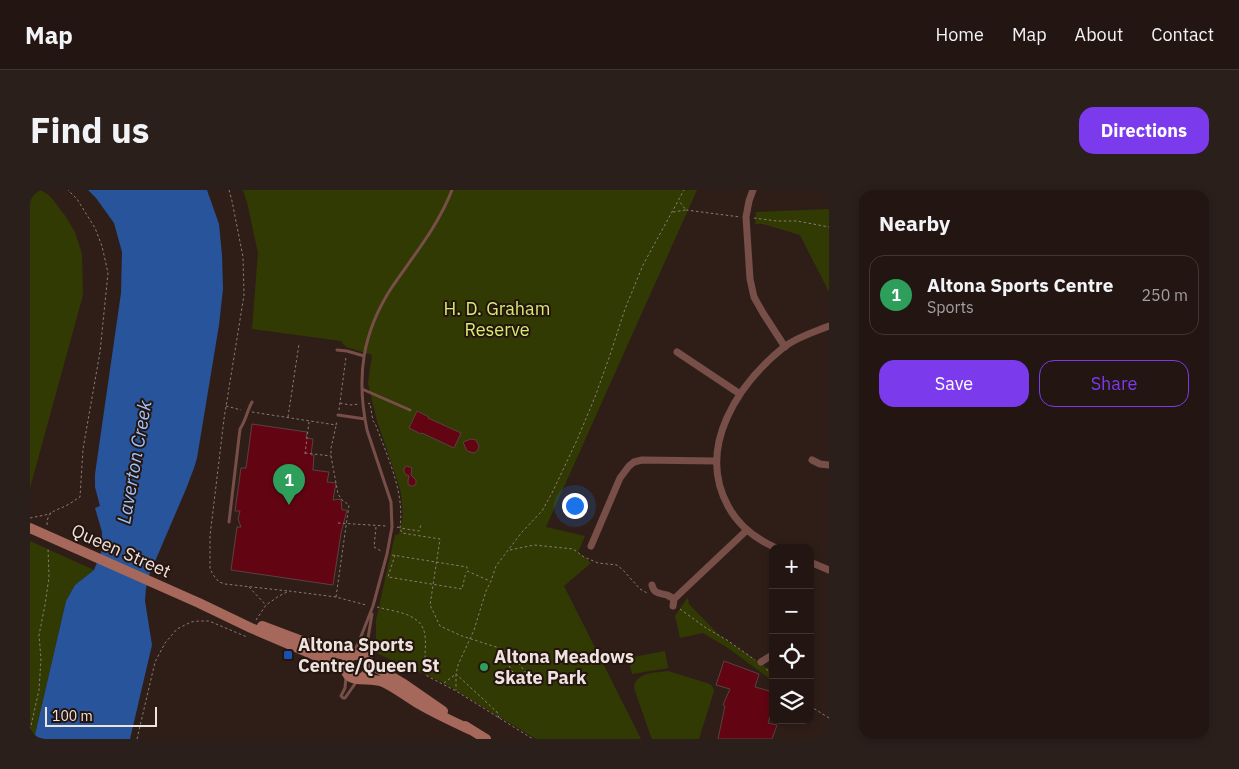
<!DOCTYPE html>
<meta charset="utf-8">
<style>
body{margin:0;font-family:"IBM Plex Sans",sans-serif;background:#2b1f1b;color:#f1f3f6}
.controls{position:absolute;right:15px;bottom:15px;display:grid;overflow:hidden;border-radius:10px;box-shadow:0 2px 8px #0003}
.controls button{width:45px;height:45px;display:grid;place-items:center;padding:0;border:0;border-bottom:1px solid #403532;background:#231612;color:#f1f3f6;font:25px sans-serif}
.scale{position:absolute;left:15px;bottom:12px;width:112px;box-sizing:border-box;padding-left:5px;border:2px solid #efe3df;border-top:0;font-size:14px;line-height:18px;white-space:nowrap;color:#efe3df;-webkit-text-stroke:4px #25150f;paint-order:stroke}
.you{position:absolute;left:544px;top:315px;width:18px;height:18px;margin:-12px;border:4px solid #fff;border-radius:50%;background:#1a73e8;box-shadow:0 0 0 8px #1a73e833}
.badge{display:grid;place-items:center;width:32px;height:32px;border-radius:50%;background:#7c3aed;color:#fff;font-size:16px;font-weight:700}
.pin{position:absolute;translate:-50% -41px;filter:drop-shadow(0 1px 2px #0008)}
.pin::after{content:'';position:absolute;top:26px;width:18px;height:15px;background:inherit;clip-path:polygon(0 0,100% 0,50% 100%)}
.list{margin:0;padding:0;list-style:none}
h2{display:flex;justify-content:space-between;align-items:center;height:65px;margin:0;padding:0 20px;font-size:21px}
h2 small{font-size:16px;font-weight:400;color:#a39f9f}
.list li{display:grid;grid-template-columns:32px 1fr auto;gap:15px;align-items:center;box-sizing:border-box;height:80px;margin:0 10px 10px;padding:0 10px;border:1px solid #403532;border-radius:15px}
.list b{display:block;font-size:19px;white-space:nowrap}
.list p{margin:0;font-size:16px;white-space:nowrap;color:#a39f9f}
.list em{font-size:16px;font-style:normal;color:#a39f9f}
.actions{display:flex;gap:10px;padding:15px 20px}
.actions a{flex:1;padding:11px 0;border:1px solid #7c3aed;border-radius:15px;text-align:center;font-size:18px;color:#7c3aed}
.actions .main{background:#7c3aed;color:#fff}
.icon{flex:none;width:28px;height:28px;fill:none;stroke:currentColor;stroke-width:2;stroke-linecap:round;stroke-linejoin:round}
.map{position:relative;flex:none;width:799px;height:549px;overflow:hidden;border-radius:15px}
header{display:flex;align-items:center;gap:30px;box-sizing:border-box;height:70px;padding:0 25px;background:#231612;border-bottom:1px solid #403532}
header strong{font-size:24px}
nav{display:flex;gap:28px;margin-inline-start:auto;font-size:18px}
.intro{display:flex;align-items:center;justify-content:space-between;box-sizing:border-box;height:120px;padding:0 30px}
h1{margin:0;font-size:35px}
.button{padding:12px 22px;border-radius:15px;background:#7c3aed;color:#fff;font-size:18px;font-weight:700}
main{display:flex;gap:30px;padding:0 30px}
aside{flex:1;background:#231612;border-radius:15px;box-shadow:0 2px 8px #0003}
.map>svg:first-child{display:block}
.green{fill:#323a03}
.water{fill:#27549a}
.building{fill:#630413;stroke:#574241}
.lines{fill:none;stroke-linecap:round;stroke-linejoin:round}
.path{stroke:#8a7b76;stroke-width:1;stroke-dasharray:2.5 2.5;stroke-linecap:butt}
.service{stroke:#774f48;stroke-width:3}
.minor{stroke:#774f48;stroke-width:7}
.secondary{stroke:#a7685c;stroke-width:10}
.transit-dot{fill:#1a4fb4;stroke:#25150f;stroke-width:2}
.leisure-dot{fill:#2e9e5b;stroke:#25150f;stroke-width:2}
.labels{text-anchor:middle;stroke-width:4;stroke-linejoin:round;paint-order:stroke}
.park-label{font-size:18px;fill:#d5ed6e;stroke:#25150f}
.street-label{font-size:18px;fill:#efe3df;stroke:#25150f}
.poi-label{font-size:18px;font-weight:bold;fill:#efe3df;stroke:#25150f;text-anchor:start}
.water-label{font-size:19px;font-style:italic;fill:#9dc3fd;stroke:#25150f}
</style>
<header>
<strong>Map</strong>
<nav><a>Home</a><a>Map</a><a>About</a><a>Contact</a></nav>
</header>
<div class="intro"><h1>Find us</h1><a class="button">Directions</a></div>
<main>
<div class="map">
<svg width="799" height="549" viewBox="0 0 799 549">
<rect width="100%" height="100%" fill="#2f1e18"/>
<path class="green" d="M0,0H11L20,6L36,27L45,42L52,64L53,105L0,298Z
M213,0H667L516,337L555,346L548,362L561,373L534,396L611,549H506L412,492L346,463V430L365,345L369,344L373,327L371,303L366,286L347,231L338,193L342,165L316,157L311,151L222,139L228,63L217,12Z
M799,19V102L770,45L733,34H725L726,22Z
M0,351L64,380L45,395L36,411L4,549H0Z
M658,407L659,414L689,445L743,482V491L698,458L673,443L650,448L645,426Z
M635,461L638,478L602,484L598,468Z
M638,481L677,493C681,494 683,496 684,501L669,549H622L621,547L604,498C605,482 626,483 638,481Z"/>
<path class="water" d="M58,0H177L189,34L192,65L193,99L189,135L167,268L164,278L156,299L120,383L116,398L115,411L122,455L100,549H4L36,411L45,395L64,380L72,360V342L65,318L70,316L65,297V284L91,103L92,62L84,33L66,8Z"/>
<path class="building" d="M387,221L399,227L398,228L431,243L424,258L392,243L391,244L379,238Z
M222,234L277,242L276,248L283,249L281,265H284L283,280L299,282L297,292L306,293L303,310L311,309L312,320H317L311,343L303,395L201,380L207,337H211L208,329L210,321H205L211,278H216Z
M441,249L446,250L449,256L448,260L444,263L437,261L433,252Z
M377,276L382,278L381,285L386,290V293L384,296H381L378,294V291L379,286L375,284L374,281V278Z
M694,471L729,484L725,497L743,502V517L738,533L747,535L742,549H688L695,516L693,515L700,499L686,495Z"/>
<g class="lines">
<path class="path" d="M199,0L202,11L213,67L214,105L194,229L180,346V379L184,386L189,392L195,394L258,401
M656,20L710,27
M643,22L656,20L649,11
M724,28L747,31H767L799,37
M310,213L320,215L329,214
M338,214L340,213L343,231L345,233C357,266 375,302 370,338L389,341L391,335
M196,216L211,220
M309,220L316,167
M222,222L306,235L307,231
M258,227L269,154
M275,263L301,266
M275,264L279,232
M0,328L15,325L21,323
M308,333L356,336
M17,335C17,319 28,321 39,314C43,312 46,309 50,307L53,259L70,162L78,83L72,56L65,38L47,9L38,0
M346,337L344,357L351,361
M367,337L370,338L372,343L410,349L400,415L410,436L432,446L469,458L486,470L497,484
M480,360L504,355L543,359L554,367L568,373L587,375L593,380L610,399L617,403
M362,365L437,377V381L460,391
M365,365L358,387L432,399L436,382
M219,397L235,414
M306,407L319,315L312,310L308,304L301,266V258L306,236
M347,417C365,422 393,423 395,446C396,453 395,460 395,466C395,473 394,480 397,486L426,501L503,549
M650,419L676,438L697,450L725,470
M226,430L236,415L249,406L259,401L306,407L336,415
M469,459L487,489
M736,479L743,485
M414,493L426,484V500
M780,516L799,528
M469,528L467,522L426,484L428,475L444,440L456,401L461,391L466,376L492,342L512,321L523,301L547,250L565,207L580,165L595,119L613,75L654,0
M0,540L9,500L11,469L9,445L15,415L19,387L18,357
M107,549L125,472L135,453L147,439L161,432L169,431H179L217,447"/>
<path class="service" d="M307,160L317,161L334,166
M332,199L380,220
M308,225L335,229
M199,332L210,239C216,230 217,221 222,212
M323,463L328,454L343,416L357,364L362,337L361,312L337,240C326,187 332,143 362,97C384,65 408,36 422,0
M338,465V448L342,424
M316,487L315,498L311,506L313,508H315L327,491"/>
<path class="minor" d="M723,0L719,11L716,27L720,89L724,107L733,123L755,157
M647,162L710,204
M782,270L790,274L799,275
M561,356L590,288L599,276L604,272L612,270L686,271
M746,358C726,349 708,335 698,316C666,257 708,194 754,157C767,147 784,142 799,136
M780,372L799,380
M622,395C624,404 629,403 637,405C639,406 641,407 644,409L643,416
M644,409L717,340
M731,472L742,465L743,466"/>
<path class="secondary" d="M0,338L169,413L221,438L298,471L316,481
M232,436L301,462L321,466
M340,474L374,494L413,521
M330,489C346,483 341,462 325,465C316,466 312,479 319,486C326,492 343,487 353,492C366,498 377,507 389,514C406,524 424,532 441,540
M435,536L456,549"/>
</g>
<rect class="transit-dot" x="253" y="460" width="10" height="10" rx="2.5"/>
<circle class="leisure-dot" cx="454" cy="477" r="5"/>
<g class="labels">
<g class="park-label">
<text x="467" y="125">H. D. Graham<tspan x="467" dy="21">Reserve</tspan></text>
</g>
<g class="street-label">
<text transform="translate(91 361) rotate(24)" y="6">Queen Street</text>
</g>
<g class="poi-label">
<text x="268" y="461">Altona Sports<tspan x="268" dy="21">Centre/Queen St</tspan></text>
<text x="464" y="473">Altona Meadows<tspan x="464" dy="21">Skate Park</tspan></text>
</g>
<g class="water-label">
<text transform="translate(104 272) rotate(-80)" y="7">Laverton Creek</text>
</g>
</g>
</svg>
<div class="controls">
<button>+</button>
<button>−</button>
<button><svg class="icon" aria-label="locate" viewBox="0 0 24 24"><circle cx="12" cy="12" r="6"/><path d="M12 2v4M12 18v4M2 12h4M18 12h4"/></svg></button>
<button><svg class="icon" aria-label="layers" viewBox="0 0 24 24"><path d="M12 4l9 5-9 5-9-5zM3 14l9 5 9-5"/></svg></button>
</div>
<div class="scale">100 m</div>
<div class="you"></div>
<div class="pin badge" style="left:259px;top:315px;background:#2e9e5b">1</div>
</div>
<aside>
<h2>Nearby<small></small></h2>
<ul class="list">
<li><span class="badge" style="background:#2e9e5b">1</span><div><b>Altona Sports Centre</b><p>Sports</p></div><em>250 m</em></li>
</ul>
<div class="actions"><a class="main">Save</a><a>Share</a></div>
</aside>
</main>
